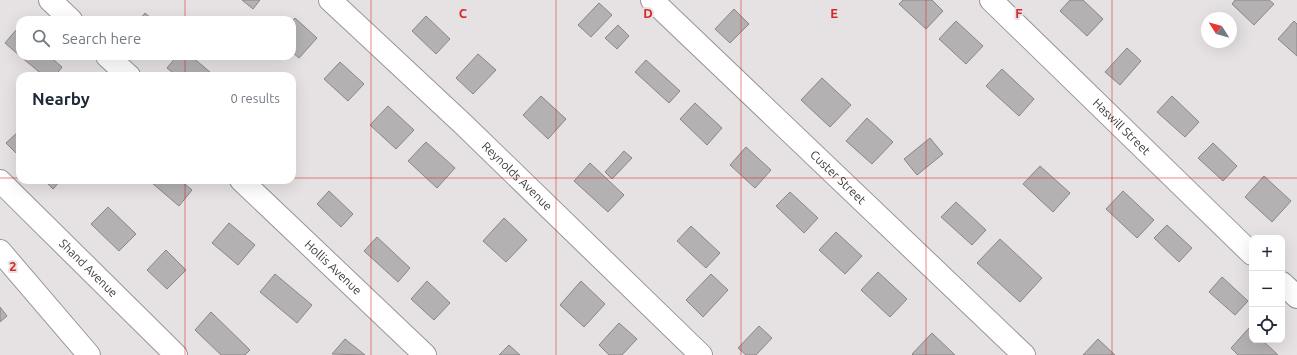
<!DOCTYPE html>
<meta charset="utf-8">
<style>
body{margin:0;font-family:Ubuntu,sans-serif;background:#f2f2f3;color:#1f2937}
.controls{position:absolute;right:12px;bottom:12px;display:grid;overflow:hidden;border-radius:8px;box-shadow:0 4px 16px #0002}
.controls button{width:36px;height:36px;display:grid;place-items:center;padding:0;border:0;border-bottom:1px solid #e0e1e3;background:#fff;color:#1f2937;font:20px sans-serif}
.compass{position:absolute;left:1201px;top:12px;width:36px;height:36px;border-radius:50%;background:#fff;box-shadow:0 4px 16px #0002;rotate:307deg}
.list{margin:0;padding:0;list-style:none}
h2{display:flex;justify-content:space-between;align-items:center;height:52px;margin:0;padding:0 16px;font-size:17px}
h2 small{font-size:13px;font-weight:400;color:#747a83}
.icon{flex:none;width:22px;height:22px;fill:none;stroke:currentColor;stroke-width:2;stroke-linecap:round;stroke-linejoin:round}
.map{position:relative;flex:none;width:1297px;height:355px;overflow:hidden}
.search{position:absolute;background:#fff;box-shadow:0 4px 16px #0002;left:16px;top:16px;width:280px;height:44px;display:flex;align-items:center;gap:10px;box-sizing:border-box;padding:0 14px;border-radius:12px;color:#747a83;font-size:15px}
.panel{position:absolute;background:#fff;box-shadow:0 4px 16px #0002;left:16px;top:72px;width:280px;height:112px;border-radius:12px}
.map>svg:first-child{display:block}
.building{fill:#b4b1b2;stroke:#8a8688}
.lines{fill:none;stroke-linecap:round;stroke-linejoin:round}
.minor-casing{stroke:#989596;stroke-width:24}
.minor{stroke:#fff;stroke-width:22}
.grid{fill:none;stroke:#d62828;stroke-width:1;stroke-opacity:0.55}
.labels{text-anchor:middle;stroke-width:4;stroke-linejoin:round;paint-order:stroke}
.street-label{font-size:12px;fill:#3c3a3b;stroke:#e6e2e4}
.grid-label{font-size:13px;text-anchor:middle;font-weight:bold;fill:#d62828;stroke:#e6e2e4;stroke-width:4;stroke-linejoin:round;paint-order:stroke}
</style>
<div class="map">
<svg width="1297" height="355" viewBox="0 0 1297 355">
<rect width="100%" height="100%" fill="#e6e2e4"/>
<path class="building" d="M242,0H260L253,9Z
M903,0H932L943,11L926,29L899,4Z
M1070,0H1083L1103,19L1087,36L1060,11Z
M1235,0H1269L1274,4L1254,25L1232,4Z
M599,3L612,15L591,37L578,25Z
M734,9L749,24L730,43L715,29Z
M145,13L153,20H139Z
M426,16L450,39L436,54L412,31Z
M295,18L317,38L299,58L292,52V21Z
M956,21L983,46L966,64L939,39Z
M1294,21L1297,24V56L1278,39Z
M618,25L629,36L617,49L605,38Z
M17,29L20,31V56L5,43Z
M1127,48L1141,61L1120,85L1105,72Z
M478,54L496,70L473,94L456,78Z
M20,56H49L62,67L55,76H44Z
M177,56H191L211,73L209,76H177L167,68Z
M646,60L680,91L669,103L635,72Z
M340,62L364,84L348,101L324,79Z
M1002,69L1034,99L1019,116L986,86Z
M822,78L851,105L830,127L801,100Z
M541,96L566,119L548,139L523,115Z
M1172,96L1199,122L1185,137L1157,112Z
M695,103L722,128L707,145L680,119Z
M388,106L414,130L396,149L370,125Z
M867,118L893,142L872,164L846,141Z
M20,130V157L6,143Z
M930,138L943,154L917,175L904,159Z
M426,142L455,168L437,188L408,161Z
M1213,143L1237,166L1223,181L1198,158Z
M746,147L771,170L755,188L730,165Z
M624,151L632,158L612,179L605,172Z
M590,163L624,195L608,212L574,181Z
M1040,166L1070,193L1053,212L1023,184Z
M1264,176L1291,201L1272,222L1245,197Z
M44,180H61L53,189Z
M155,180H180L192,190L179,206L152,183Z
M329,191L353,214L341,227L317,204Z
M1123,191L1154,220L1137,238L1106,209Z
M790,192L818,218L804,233L776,206Z
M956,202L986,230L972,245L941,217Z
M108,207L136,234L119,251L91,224Z
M504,218L527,240L506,262L483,241Z
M229,223L255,245L238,265L212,243Z
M1167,225L1192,248L1179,262L1154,238Z
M691,226L720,253L706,268L677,241Z
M836,232L862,256L845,274L819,250Z
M377,237L410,268L398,282L364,251Z
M1000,239L1042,278L1020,302L977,263Z
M166,250L186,270L167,289L147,270Z
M878,272L907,299L890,317L861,290Z
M275,274L312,305L297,323L260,292Z
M711,274L728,290L703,317L686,300Z
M1222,277L1248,301L1235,315L1209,292Z
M427,281L450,303L434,320L411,299Z
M581,281L605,304L584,327L560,305Z
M0,307L7,316L0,322Z
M211,312L250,350L245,355H221L195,330Z
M619,323L637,339L622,355H609L599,345Z
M759,326L772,338L756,355H746L738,348Z
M1249,328L1252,331V340H1262L1278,355H1238L1231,348Z
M932,333L955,355H913L912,354Z
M345,339L365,355L332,354Z
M1098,339L1115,355H1083Z
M509,345L520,355H499Z"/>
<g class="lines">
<g class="minor-casing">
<g id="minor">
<path d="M50,0L71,20"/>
<path id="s1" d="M330,0L463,124L701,355"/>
<path id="s2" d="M652,0L1024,355"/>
<path id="s3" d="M991,0L1252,254"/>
<path d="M107,56L129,76"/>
<path id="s4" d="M241,180L425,355"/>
<path id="s5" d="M0,181L176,355"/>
<path d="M0,251L89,355"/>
<path d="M1282,283L1297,297"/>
</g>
</g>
<use href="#minor" class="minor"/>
</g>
<path class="grid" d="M185,0V20M371,0V355M556,0V355M741,0V355M926,0V355M1112,0V355M185,56V76M0,178H20M292,178H1297M185,180V355"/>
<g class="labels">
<g class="street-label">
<text dy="4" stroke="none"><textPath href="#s3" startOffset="182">Haswill Street</textPath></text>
<text dy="4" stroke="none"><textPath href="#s1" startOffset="257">Reynolds Avenue</textPath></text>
<text dy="4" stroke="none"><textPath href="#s2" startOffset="257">Custer Street</textPath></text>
<text dy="4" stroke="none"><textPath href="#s4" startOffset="127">Hollis Avenue</textPath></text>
<text dy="4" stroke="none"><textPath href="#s5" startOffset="124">Shand Avenue</textPath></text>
</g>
</g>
<g class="grid-label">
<text x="463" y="18">C</text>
<text x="648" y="18">D</text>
<text x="834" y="18">E</text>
<text x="1019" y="18">F</text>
<text x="13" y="271">2</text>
</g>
</svg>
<div class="controls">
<button>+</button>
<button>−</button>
<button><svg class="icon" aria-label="locate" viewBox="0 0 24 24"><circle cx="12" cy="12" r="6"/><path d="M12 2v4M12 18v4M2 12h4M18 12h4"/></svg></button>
</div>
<svg class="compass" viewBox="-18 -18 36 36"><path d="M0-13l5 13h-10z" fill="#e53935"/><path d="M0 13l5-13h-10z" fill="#747a83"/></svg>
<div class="search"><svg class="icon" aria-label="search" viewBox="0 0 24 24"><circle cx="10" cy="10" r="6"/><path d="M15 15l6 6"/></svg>Search here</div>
<section class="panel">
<h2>Nearby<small>0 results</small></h2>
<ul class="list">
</ul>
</section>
</div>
